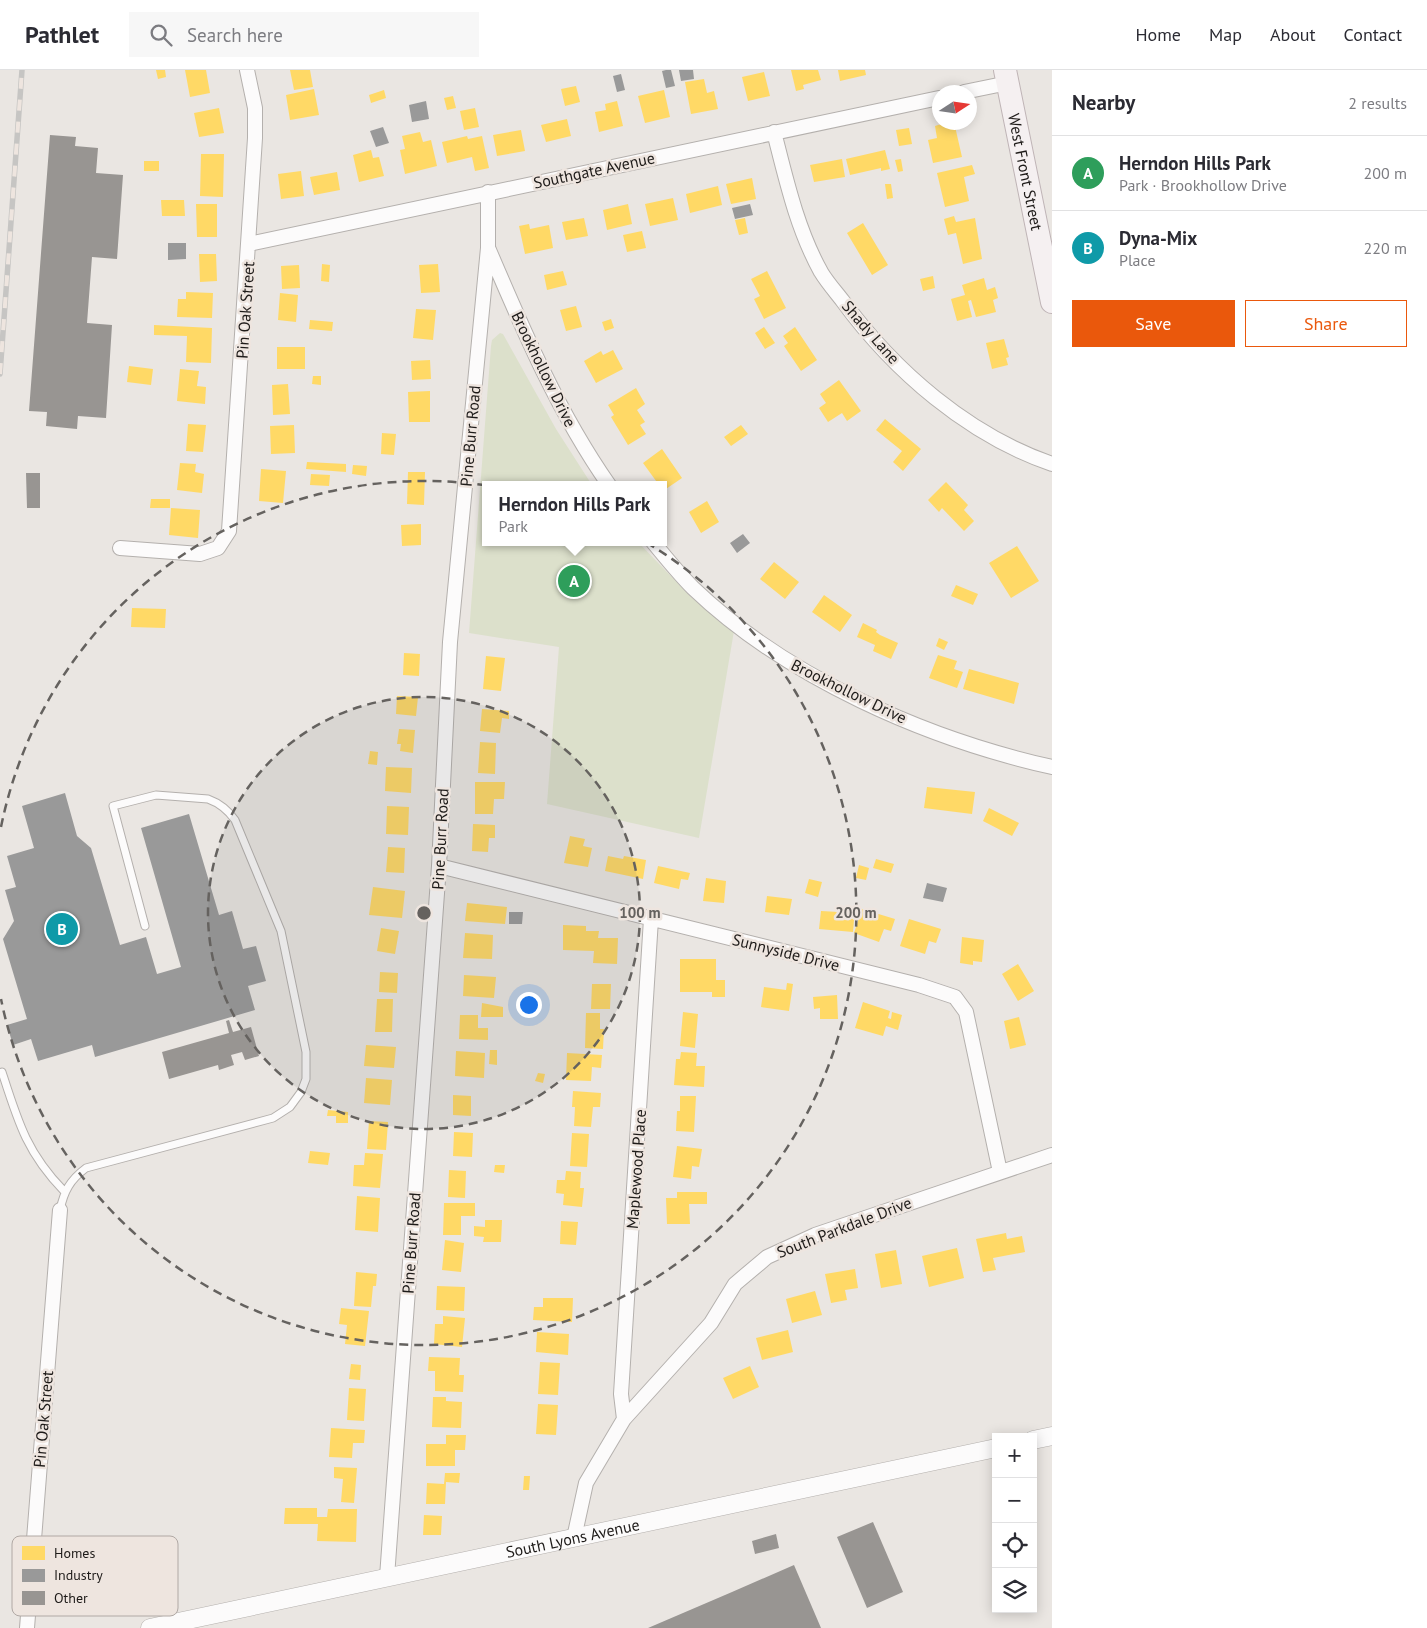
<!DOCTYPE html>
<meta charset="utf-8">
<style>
body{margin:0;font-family:"PT Sans",sans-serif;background:#f7f7f7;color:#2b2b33}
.controls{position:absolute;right:15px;bottom:15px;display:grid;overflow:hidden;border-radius:0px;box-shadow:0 2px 12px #0003}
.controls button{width:45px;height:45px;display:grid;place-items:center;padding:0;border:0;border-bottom:1px solid #e1e1e2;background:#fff;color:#2b2b33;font:25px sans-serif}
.compass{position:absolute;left:932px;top:15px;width:45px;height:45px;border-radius:50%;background:#fff;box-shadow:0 2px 12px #0003;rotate:78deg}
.you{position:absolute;left:528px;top:934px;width:18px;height:18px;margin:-12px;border:4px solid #fff;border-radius:50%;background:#1a73e8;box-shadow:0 0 0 8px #1a73e833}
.badge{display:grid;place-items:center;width:32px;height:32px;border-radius:50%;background:#ea580c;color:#fff;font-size:16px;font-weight:700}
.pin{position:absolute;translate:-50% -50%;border:2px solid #fff;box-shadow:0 1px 5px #0006}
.popup{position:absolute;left:482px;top:411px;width:185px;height:65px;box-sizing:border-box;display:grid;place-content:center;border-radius:0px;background:#fff;filter:drop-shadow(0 1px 4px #0005);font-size:16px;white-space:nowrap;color:#7c7c81}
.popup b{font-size:19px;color:#2b2b33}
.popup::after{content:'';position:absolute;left:50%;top:100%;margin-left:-10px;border:10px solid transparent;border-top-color:#fff}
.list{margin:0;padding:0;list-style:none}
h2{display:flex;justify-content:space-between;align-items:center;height:65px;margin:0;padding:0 20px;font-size:21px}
h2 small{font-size:16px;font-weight:400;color:#7c7c81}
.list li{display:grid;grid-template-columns:32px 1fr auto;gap:15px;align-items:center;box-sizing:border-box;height:75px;padding:0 20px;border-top:1px solid #e1e1e2}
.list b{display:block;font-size:19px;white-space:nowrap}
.list p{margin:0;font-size:16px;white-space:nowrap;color:#7c7c81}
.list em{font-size:16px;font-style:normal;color:#7c7c81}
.actions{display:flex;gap:10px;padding:15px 20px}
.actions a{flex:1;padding:11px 0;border:1px solid #ea580c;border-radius:0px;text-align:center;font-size:18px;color:#ea580c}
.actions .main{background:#ea580c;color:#fff}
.icon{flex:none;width:28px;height:28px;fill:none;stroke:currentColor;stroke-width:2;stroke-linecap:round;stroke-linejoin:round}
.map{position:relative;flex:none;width:1052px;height:1558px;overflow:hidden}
header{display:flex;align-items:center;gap:30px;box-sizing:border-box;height:70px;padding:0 25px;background:#fff;border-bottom:1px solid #e1e1e2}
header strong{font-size:24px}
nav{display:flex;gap:28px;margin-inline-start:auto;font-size:18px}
.search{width:350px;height:45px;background:#f7f7f7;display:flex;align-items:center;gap:12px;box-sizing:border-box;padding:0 18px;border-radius:0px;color:#7c7c81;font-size:19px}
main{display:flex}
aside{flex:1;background:#fff}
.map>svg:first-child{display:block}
.green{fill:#dce0cb}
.homes{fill:#ffd966}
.industry{fill:#999}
.building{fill:#989592}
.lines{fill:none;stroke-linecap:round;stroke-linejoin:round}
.service-casing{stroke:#b4b0ad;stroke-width:9}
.minor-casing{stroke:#b4b0ad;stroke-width:16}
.tertiary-casing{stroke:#b4b0ad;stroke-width:19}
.primary-casing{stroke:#bfb4b6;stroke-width:24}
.service{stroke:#fcfbfb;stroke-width:7}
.minor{stroke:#fcfbfb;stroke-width:14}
.tertiary{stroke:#fcfbfb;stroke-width:18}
.primary{stroke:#f5f0f1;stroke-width:22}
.rail-casing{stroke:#c6c5c3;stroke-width:5.5}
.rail{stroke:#eee5df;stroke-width:4;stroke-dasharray:11;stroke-linecap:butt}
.ring{fill:none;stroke:#65625f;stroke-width:2.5;stroke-dasharray:9 6}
.labels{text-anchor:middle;stroke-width:5;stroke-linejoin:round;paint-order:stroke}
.street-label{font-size:16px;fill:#1e1b19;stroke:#eee5df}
.key{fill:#eee5df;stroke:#b0a8a4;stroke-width:1}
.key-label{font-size:14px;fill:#1e1b19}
.centre{fill:#65625f;stroke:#eee5df;stroke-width:2.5}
.ring-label{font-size:15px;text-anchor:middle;font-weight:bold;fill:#65625f;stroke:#eee5df;stroke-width:5;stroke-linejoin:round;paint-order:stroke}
</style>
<header>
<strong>Pathlet</strong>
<div class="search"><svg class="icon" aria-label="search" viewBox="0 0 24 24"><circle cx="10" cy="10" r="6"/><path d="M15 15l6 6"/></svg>Search here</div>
<nav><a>Home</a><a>Map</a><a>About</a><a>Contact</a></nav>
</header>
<main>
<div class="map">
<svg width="1052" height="1558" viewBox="0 0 1052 1558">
<rect width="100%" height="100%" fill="#eae6e2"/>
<path class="green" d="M500,263L503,264L556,359L592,415H485V472H638L692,528L734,561L699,768L547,734L559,577L469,563L491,276L492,270Z"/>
<path class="homes" d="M156,0H165L166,7L158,9Z
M185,0H206L210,23L190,27Z
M290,0H310L313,17L294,20Z
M791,0H818L821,10L803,15L804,19L796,21Z
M838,0H865L866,5L840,11Z
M764,2L770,26L748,31L742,7Z
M704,9L707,23L714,21L718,39L691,44L685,12Z
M576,16L580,32L565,36L561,19Z
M314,19L319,45L290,50L286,25Z
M384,20L386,28L371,33L369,25Z
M664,20L670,47L645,53L638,26Z
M453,26L456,38L447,40L444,28Z
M617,31L623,56L599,62L595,42L606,40L605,34Z
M219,38L224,63L199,67L194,43Z
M475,38L479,57L464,60L460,41Z
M567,49L571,66L546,72L541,55Z
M948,52H954L962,87L933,93L928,70L937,68L935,56Z
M909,58L912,74L899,76L896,60Z
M521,60L525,81L497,86L493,65Z
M420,62L423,72L431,70L437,96L405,104L400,80L405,79L402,66Z
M467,66L468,69L482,66L489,98L475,101L472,87L447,93L442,72Z
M371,80L373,88L379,87L384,106L359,112L353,85Z
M885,80L890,99L881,101V98L850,105L846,89Z
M201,84H224L223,127L200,126Z
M842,89L845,107L814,112L810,95Z
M901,89L903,101L898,102L895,90Z
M144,91H159V101H144Z
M972,95L975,104L964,107L969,131L945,137L937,103Z
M301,101L304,126L281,129L278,104Z
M337,102L340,120L314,125L310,107Z
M752,108L756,129L731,134L726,114Z
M885,114H891L893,128L887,129Z
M718,116L722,135L690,143L686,124Z
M673,128L678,150L650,156L645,134Z
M161,130H184L185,146H162Z
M196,134H217V167H197Z
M628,134L632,154L607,160L603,140Z
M954,146L956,152L975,148L982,189L963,194L956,163L948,165L944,149Z
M584,148L588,166L566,170L562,152Z
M745,148L748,163L739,165L735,150Z
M863,153L888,195L872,205L847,163Z
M529,154L530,159L549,155L553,178L525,184L519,156Z
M642,161L646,178L627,182L623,165Z
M199,184H216L217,211L200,212Z
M322,194L330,195L329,212L321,211Z
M438,194L440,222L421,223L419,195Z
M299,195L300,218L282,219L281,196Z
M563,201L567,215L547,220L544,205Z
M767,201L786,238L764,249L754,229L760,226L751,209Z
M933,206L935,218L923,221L920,209Z
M984,208L987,220L995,217L998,228L993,230L996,242L976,247L971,230L968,231L972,247L957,251L951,229L965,225L962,215Z
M186,222L213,223L212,248L177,247L178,229H186Z
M280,223L298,225L296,252L278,250Z
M576,236L582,257L566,261L560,240Z
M416,239L436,240L433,270L413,268Z
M611,249L614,258L605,261L602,252Z
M310,250L333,252L332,261L309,259Z
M154,255L212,258L211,293L186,292L187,266L154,265Z
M764,257L775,273L765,279L755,263Z
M795,257L817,290L801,301L784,276L788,273L783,266Z
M1004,269L1009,287L1006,288L1008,295L992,299L986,273Z
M277,277H305V299H277Z
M613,280L623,299L596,313L584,291L601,281L603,285Z
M430,290L431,309L412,310L411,291Z
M129,296L153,299L151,315L127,312Z
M180,299L199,301L197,316L206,317L205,334L177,331Z
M313,306H321V315L312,314Z
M839,310L861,341L847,351L842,343L828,352L819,338L826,333L820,324Z
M288,314L290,344L273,345L272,315Z
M636,318L645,334L637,340L645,352L640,355L646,364L628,375L611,347L614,345L608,335Z
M430,321V352H409L408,322Z
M885,349L921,379L903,401L893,392L902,381L876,360Z
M188,354L206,355L203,382L186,381Z
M294,355L295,383L271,384L270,356Z
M741,355L748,364L731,376L724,367Z
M382,363L396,364L394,385L381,384Z
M662,379L682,408L663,421V415H659L643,393Z
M307,392L346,394V402L306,399Z
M180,393L196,394L195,402L204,404L202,423L177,420Z
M353,395L367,396L366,406L352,404Z
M261,399L286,401L283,433L259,431Z
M408,402H425L424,435L407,434Z
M311,404L330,405L329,416L310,415Z
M946,412L968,435L964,440L974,451L964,461L942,438L939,442L928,430Z
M151,429H170V438H150Z
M707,431L719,452L701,463L689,442Z
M171,438L200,440L198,468L169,465Z
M421,454V475L402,476L401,455Z
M1017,476L1039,511L1011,528L989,493Z
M774,492L799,512L785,529L760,509Z
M956,515L978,524L973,535L951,526Z
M824,525L852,545L840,562L812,542Z
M132,538L166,539L165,558L131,557Z
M863,553L877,560L876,562L880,565L898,573L891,589L873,581L875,575L857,567Z
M939,568L948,572L944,580L936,576Z
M404,583L420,584L419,606L403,605Z
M938,585L957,591L954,599L963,602L957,618L929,608Z
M486,586L505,588L501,621L483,619Z
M969,599L1019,613L1014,634L963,619Z
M397,626L418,627L416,646L396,644Z
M482,639L509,641V649L502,648L500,663L480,661Z
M399,659L415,660L413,683L400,681L401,674H397Z
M480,672L496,673L495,704L478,703Z
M370,681L378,682L377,695L368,694Z
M386,697L412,698L411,723L385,721Z
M475,712H505L504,729H494L493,744H475Z
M927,717L975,722L972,744L924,738Z
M387,736L409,737L408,765L386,764Z
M989,738L1019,753L1012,766L983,751Z
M473,754L495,755V768H489L488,782L472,781Z
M570,766L585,769L583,776L592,778L588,797L564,793Z
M388,777L405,778L404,803L386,802Z
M608,786L623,789L624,786L646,790L643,809L605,801Z
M876,789L894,794L891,803L873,798Z
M859,795L869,798L866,810L856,808Z
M658,796L690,803L688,810L681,809L679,819L654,813Z
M706,808L726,811L724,833L703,831Z
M809,809L822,812L818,827L805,823Z
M373,817L405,821L402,848L369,845Z
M767,826L792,829L789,845L765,842Z
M467,833L507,837L505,854L465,851Z
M840,837L855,838L853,862L819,859L821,841L839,842Z
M862,839L895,849L891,861L884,859L879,872L854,863Z
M909,849L941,859L936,873L929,871L925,884L900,876Z
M563,855L586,856V861H599L598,868H618L617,894L593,893L594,881L563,880Z
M381,858L399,861L395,884L377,881Z
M465,863L493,865L492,889L463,888Z
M962,867L984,870L982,892L973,891V895L960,893Z
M680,889H716V910H725V927H712V922H680Z
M1018,894L1034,921L1018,931L1002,904Z
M380,902L398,903L397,923L379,922Z
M464,905L496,907L494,928L463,926Z
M787,913L793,914L789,941L761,937L764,917L786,920Z
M592,914H611L610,939H591Z
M837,925L838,949H820V938L814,939L813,927Z
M377,929H393L392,962H375Z
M863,932L890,941L888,948L891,949L892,942L902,945L898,960L886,956L883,966L855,958Z
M482,933L503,937V947H481Z
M683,942L698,944L695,978L680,976Z
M586,943H600V959H604L603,979L585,978Z
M460,945H478V958H488V970L459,969Z
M1019,947L1026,975L1010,979L1004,951Z
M366,975L396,977L394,998L364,996Z
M490,980H497V995L489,994Z
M456,981L485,983L484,1008L455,1006Z
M681,982L697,983L696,996H705L704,1017L674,1015L676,989H680Z
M567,983L602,985L601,998L592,997L591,1011L566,1010Z
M538,1003L545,1004L543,1013L535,1011Z
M366,1008L392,1010L390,1035L364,1033Z
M573,1021L601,1023L600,1037H593L591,1057L574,1056L575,1037H572Z
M453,1025L471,1026V1046L453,1045Z
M680,1026H696L694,1062L676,1061L677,1041H680Z
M328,1040L348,1042V1053H336V1046H327Z
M369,1051L388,1052L386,1080L367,1079Z
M454,1062L473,1063L472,1087L453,1086Z
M572,1063L589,1064L587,1097L570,1096Z
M677,1076L702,1079L699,1097L692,1096L691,1109L673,1107Z
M310,1081L330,1083L328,1095L308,1093Z
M365,1083L383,1084L380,1118L353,1116L354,1095H364Z
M495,1095H505L504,1103L494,1102Z
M449,1100L466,1101L465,1128L448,1127Z
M566,1101L581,1102L580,1118H584L582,1137L563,1135L564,1124L556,1123L557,1110H565Z
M677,1122H707V1134H689L690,1154H667L666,1128H677Z
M357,1126L380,1128L378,1162L355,1160Z
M444,1133H475V1146H461V1165H443Z
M485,1150H502L501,1172H483L484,1167L474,1166V1156L485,1157Z
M561,1151L578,1152L576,1175L560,1174Z
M1006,1163L1007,1169L1022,1166L1025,1182L993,1188L996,1200L983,1202L976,1169Z
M445,1170L464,1173L461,1202L442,1200Z
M957,1178L964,1208L929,1217L922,1186Z
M896,1180L902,1214L881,1218L875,1184Z
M855,1199L858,1218L845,1220L847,1230L831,1233L825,1204Z
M356,1202L377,1204L376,1216H373L371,1237L354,1236Z
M437,1216L465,1217L464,1241L436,1240Z
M815,1221L822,1245L792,1253L786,1229Z
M543,1228H573L572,1252L533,1250L534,1237H543Z
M341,1238L369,1241L365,1276L345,1274L347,1255L339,1254Z
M443,1246L465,1248L462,1277L434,1274L435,1254H443Z
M788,1260L793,1282L762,1290L756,1268Z
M537,1262L569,1264L568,1285L536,1282Z
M429,1287L460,1288L459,1305H464L463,1322L435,1321V1301H428Z
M540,1292L560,1293L558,1325L538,1324Z
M351,1294L361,1295L360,1310L349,1309Z
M750,1296L759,1317L733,1329L723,1308Z
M349,1318L366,1319L364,1351L347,1350Z
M433,1327H446V1331L462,1332L461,1358L432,1357Z
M538,1334L558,1335L556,1365L536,1364Z
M331,1358L365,1360L364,1373H353L352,1388L329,1387Z
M446,1365H466L465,1380H455V1396H426V1374H446Z
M334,1397L357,1398L354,1433L341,1432L343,1409L334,1408Z
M445,1403H460L459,1413L446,1412L445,1434H426L427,1413L444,1414Z
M524,1406H530L529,1420H523Z
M285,1438H317V1447H327L328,1439H357L356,1472L317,1471L318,1454H284Z
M424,1445L442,1446L441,1465H423Z"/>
<path class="industry" d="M666,0H671L675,16L666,18L662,1Z
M679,0H693L694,9L681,11Z
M621,4L625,20L617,22L613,6Z
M426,31L429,49L412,52L409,35Z
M383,57L389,73L376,77L370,61Z
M750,134L753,145L735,149L732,138Z
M168,173H186V189L168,190Z
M743,464L750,473L737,483L730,473Z
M65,723L77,766L91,778L120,875L146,867L157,904L181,897L141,758L189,744L219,845L232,841L243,879L256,876L266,911L248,916L255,940L95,987L92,975L38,991L31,969L13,975L7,955L27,949L3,869L14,851L5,820L16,817L7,786L34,778L22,736Z
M927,813L947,818L943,832L923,828Z
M509,842H523L522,854H509Z"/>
<path class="building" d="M50,65L76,67L75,76L98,78L96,103L123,105L117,189L92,187L87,253L112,255L106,348L78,346L77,359L46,356L47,342L29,341Z
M26,403H40V438H27Z
M229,950L233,962L251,957L259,986L245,990L242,982L231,985L234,995L219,1000L218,995L169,1009L162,982L229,963L226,951Z
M873,1452L903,1522L867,1538L837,1467Z
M776,1464L779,1478L755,1484L752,1471Z
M794,1495L821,1558H648L732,1522Z"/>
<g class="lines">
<g class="service-casing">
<path id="service" d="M2,1002C18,1052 27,1083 64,1121
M60,1140C64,1121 70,1110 86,1098L273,1048L290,1037L301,1022L306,1009V982L281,861L235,750C228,740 219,733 208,729L156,725L113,736L145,856"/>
</g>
<g class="minor-casing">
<path id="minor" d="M964,22L1008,13
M774,62C786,109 797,159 821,202C827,212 835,221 842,230C894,301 968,365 1052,394
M249,174L939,28
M489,180C524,262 558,342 609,415
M653,472C666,488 679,504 693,518C787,608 927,669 1052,697
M120,478L200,484L218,478L229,461L255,68V38L247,0
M439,796L919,915L955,927L966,942L1000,1102
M624,1349L621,1324L651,849
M574,1468L586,1413L624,1349L711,1253L735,1214L767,1187L815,1165L1052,1085
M387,1507L439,796L450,572L488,178V122
M27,1558L60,1140"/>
</g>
<g class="tertiary-casing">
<g id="tertiary">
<path d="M1033,1370L1052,1366"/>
<path id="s1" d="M150,1558L996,1378"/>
</g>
</g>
<g class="primary-casing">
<g id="primary">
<path id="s2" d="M1005,0L1052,232"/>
</g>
</g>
<use href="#service" class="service"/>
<use href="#minor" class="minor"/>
<use href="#tertiary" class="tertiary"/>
<use href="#primary" class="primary"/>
<g class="rail-casing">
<path id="rail" d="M0,304L22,0"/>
</g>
<use href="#rail" class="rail"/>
</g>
<circle cx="424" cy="843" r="216" fill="#65625f" fill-opacity=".12"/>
<g class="ring">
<circle cx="424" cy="843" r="216"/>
<path d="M1 757A432 432 0 1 1 1 929"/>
</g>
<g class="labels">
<g class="street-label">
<text transform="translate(594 100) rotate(-12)" y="6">Southgate Avenue</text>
<text dy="6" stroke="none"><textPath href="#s2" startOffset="104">West Front Street</textPath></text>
<text transform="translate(245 240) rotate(-86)" y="6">Pin Oak Street</text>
<text transform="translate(871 262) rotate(49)" y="6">Shady Lane</text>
<text transform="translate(544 299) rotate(64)" y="6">Brookhollow Drive</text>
<text transform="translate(470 366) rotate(-85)" y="6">Pine Burr Road</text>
<text transform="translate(849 621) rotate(26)" y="6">Brookhollow Drive</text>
<text transform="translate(440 769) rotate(-87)" y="6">Pine Burr Road</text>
<text transform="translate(786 882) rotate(14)" y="6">Sunnyside Drive</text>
<text transform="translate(636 1099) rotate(-86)" y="6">Maplewood Place</text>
<text transform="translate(844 1157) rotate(-21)" y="6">South Parkdale Drive</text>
<text transform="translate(411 1173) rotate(-86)" y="6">Pine Burr Road</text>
<text transform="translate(43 1349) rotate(-85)" y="6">Pin Oak Street</text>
<text dy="6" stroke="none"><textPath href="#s1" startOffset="432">South Lyons Avenue</textPath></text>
</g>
</g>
<rect x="12" y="1466" width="166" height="80" rx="8" class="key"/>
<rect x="22" y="1476" width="23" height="14" fill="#ffd966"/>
<rect x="22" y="1499" width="23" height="13" fill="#999"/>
<rect x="22" y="1521" width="23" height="14" fill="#989592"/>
<g class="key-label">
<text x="54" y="1488">Homes</text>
<text x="54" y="1510">Industry</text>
<text x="54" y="1533">Other</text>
</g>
<circle cx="424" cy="843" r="8" class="centre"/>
<g class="ring-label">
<text x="640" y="848">100 m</text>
<text x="856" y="848">200 m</text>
</g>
</svg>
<div class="controls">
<button>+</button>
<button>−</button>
<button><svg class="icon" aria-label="locate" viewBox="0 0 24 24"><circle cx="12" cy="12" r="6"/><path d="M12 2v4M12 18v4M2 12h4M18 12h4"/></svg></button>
<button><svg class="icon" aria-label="layers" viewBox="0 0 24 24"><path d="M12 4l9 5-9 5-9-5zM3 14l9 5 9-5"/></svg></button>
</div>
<svg class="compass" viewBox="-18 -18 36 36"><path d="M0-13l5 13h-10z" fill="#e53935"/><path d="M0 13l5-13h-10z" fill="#7c7c81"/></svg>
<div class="you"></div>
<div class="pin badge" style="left:574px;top:511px;background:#2e9e5b">A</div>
<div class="popup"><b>Herndon Hills Park</b>Park</div>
<div class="pin badge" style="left:62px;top:859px;background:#0f9aa8">B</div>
</div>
<aside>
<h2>Nearby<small>2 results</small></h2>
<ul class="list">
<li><span class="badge" style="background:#2e9e5b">A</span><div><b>Herndon Hills Park</b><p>Park · Brookhollow Drive</p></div><em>200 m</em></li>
<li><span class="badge" style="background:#0f9aa8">B</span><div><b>Dyna-Mix</b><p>Place</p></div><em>220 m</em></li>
</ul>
<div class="actions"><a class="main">Save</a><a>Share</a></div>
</aside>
</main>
